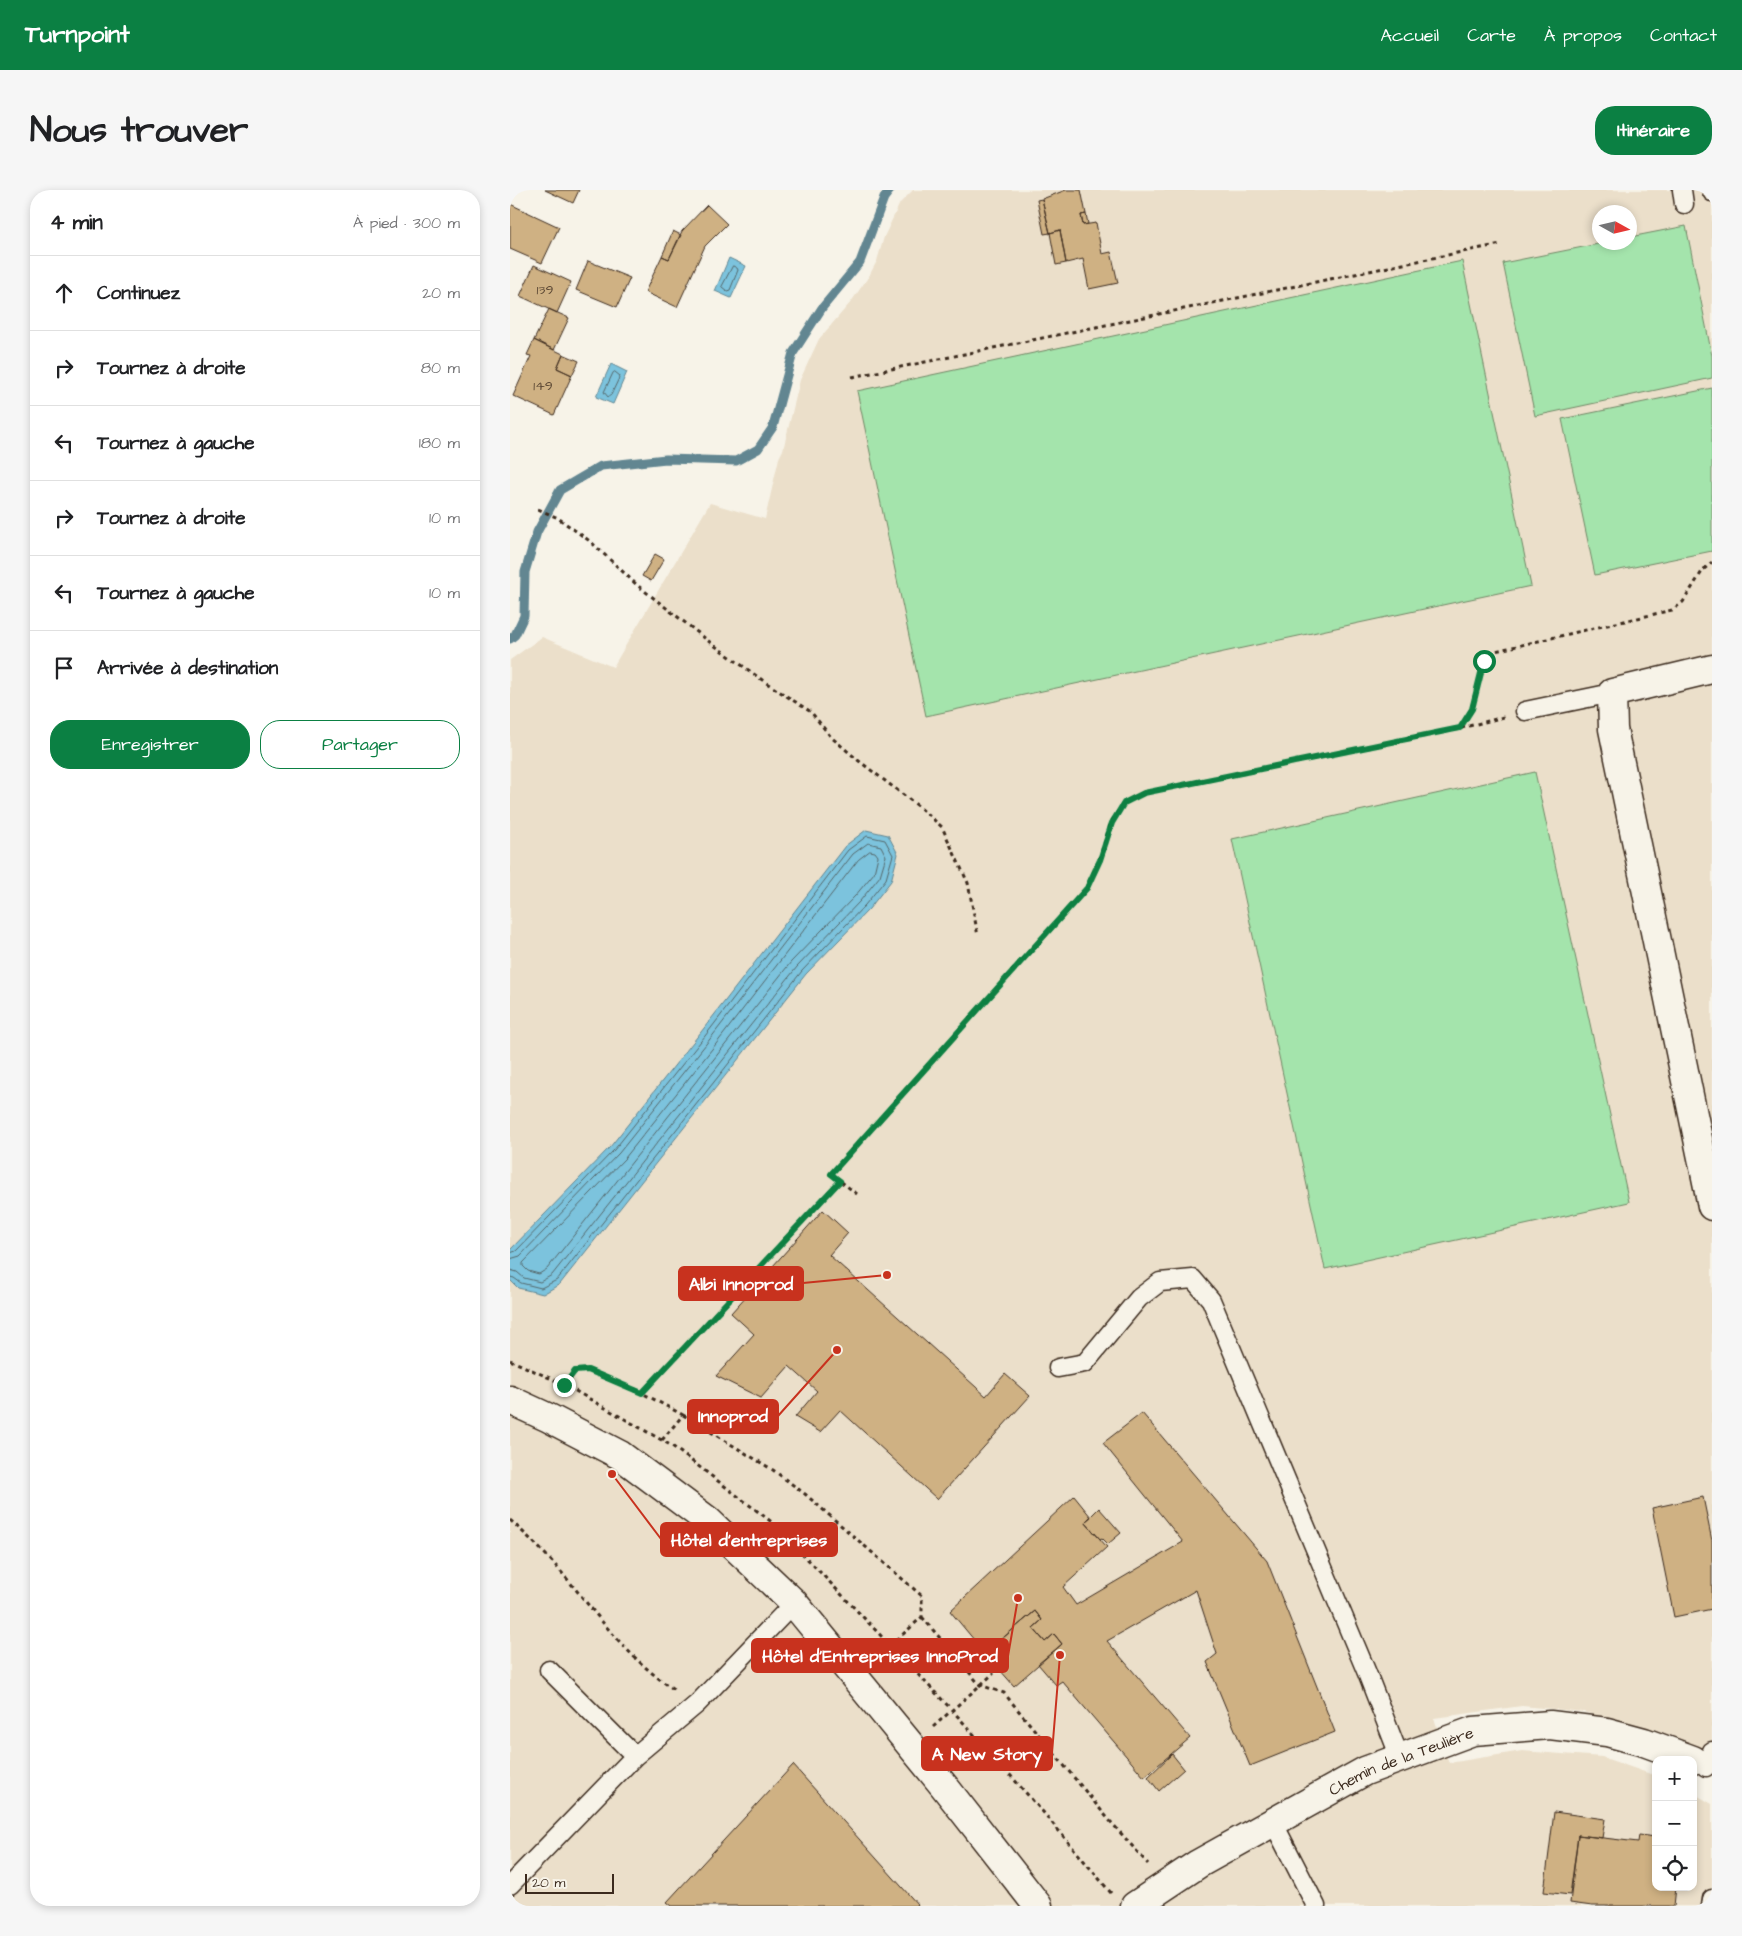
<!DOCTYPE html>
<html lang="fr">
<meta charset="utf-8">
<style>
body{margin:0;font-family:"Architects Daughter",sans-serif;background:#f6f6f6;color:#202124}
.controls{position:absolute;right:15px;bottom:15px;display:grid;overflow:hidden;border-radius:10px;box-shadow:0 2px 8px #0003}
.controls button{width:45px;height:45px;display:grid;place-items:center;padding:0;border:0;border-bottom:1px solid #e0e0e0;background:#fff;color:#202124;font:25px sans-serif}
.compass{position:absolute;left:1082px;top:15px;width:45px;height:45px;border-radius:50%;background:#fff;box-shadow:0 2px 8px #0003;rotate:98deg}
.scale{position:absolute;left:15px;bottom:12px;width:89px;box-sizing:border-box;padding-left:5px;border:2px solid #3b2a1e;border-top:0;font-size:14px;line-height:18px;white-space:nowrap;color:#3b2a1e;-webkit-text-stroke:4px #f7f3e8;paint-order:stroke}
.stop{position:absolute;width:15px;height:15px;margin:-11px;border:4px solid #0b8043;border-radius:50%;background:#fff}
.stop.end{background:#0b8043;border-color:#fff;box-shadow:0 1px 5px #0008}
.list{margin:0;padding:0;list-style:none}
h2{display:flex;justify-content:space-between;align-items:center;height:65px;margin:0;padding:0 20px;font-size:21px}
h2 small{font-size:16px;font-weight:400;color:#757577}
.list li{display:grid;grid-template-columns:32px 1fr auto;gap:15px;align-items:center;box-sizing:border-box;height:75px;padding:0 20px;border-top:1px solid #e0e0e0}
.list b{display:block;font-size:19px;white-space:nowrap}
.list em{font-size:16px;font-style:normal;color:#757577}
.actions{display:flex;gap:10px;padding:15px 20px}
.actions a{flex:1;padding:11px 0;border:1px solid #0b8043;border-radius:20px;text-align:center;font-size:18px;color:#0b8043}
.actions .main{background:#0b8043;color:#fff}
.icon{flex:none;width:28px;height:28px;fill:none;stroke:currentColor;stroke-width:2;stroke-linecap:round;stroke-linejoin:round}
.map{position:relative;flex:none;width:1202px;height:1716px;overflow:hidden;border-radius:20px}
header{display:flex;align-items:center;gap:30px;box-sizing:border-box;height:70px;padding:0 25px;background:#0b8043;color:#fff}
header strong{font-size:24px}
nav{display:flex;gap:28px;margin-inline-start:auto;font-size:18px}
.intro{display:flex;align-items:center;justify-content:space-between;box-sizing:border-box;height:120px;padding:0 30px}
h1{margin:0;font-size:35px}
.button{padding:12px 22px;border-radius:20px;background:#0b8043;color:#fff;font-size:18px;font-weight:700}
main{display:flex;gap:30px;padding:0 30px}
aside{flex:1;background:#fff;border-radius:20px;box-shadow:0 2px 8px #0003}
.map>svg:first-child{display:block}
.built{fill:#ebdfca;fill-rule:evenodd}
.green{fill:#a4e4ac;stroke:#708765}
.water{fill:#7cc3dd;stroke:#628691}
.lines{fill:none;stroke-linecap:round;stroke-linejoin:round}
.shore{stroke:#55676a;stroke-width:1}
.stream{stroke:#628691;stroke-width:9}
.building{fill:#cfb183;stroke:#3b2a1e}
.lane-casing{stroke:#3b2a1e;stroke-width:21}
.street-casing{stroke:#3b2a1e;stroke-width:31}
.path{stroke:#3b2a1e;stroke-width:3;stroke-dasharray:4 4;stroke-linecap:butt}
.lane{stroke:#f7f3e8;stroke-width:18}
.street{stroke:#f7f3e8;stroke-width:28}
.route{stroke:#0b8043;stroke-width:6}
.labels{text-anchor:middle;stroke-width:4;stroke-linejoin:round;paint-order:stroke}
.number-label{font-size:14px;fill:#604c37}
.street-label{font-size:16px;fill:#3b2a1e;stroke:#f7f3e8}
.leader{fill:none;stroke:#c8321e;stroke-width:2}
.callout-dot{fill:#c8321e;stroke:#f7f3e8;stroke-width:2}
.callout{fill:#c8321e;stroke:#c8321e;stroke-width:2}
.callout-label{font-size:18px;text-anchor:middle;font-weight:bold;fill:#fff}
</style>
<header>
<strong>Turnpoint</strong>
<nav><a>Accueil</a><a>Carte</a><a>À propos</a><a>Contact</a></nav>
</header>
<div class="intro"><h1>Nous trouver</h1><a class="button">Itinéraire</a></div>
<main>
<aside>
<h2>4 min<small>À pied · 300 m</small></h2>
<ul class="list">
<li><svg class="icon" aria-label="ahead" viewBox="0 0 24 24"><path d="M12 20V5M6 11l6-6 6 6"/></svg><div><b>Continuez</b></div><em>20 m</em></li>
<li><svg class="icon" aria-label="right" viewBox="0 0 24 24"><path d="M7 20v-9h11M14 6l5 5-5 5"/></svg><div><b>Tournez à droite</b></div><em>80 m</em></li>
<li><svg class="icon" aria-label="left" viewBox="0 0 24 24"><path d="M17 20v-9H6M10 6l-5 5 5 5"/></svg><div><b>Tournez à gauche</b></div><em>180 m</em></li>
<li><svg class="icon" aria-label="right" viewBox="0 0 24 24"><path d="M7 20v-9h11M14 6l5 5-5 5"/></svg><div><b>Tournez à droite</b></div><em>10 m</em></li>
<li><svg class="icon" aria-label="left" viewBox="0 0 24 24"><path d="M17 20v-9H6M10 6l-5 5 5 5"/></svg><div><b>Tournez à gauche</b></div><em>10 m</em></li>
<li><svg class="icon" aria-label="arrive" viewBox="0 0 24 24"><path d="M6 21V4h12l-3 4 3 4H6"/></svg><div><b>Arrivée à destination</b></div></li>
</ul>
<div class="actions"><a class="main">Enregistrer</a><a>Partager</a></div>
</aside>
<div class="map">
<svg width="1202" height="1716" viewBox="0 0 1202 1716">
<rect width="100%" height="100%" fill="#f7f3e8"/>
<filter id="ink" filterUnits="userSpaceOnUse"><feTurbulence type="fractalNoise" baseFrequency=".02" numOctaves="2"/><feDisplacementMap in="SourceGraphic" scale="10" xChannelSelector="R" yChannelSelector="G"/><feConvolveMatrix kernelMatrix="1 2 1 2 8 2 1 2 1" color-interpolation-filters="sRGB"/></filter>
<g filter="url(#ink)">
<path class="built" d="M403,0H1202V1564L1139,1541L1074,1522L1012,1516L924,1528L939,1573L1012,1561L1092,1567L1146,1586V1697H1183V1603L1202,1614V1716H0V470L32,447L103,477L200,313L255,329L269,268L273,260L290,190L309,149L341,112L359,86L367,71L374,47L390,13ZM1090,22H1120V52H1090Z"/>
<path class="green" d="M1176,36L1202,166V188L1025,226L993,73L1093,53L1120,52V47Z
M952,71L1021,396L416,526L347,201Z
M1202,198V361L1085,385L1052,229Z
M1025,582L1119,1012L815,1079L722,649Z"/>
<path class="water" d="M219,68L236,76L221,108L205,101Z
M101,174L117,182L103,214L86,207Z
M356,640L378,645L388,664L381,691L359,719L296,784L50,1094L33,1104L8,1098L0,1090V1060L100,957L191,842L335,656Z"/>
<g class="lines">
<path class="shore" d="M223,76L227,78L228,80L220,100L217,101L212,97Z
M105,182L110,186L101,205L98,207L94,202L103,183Z
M360,661L365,662L368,666L364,683L345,706L281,772L37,1079L29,1084L18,1081L13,1076V1073L115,968L206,854L348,670Z
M0,1063L6,1061L104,960L195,846L338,660L357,646L375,650L383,665L376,689L355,715L292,781L47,1090L31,1098L11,1093L4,1088L0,1087
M0,1069L10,1066L109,963L200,849L343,664L358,653L371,656L376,666L370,686L350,711L287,777L42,1085L30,1092L14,1088L7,1082L0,1080"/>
<path class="stream" d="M0,449L5,445L14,426L15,382L27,342L50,300L91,276L156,269L226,271L248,259L263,237L283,163L312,118L350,72L374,8L380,0"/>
</g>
<path class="building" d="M35,0H69L63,13Z
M556,0H571L576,24L571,25L573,35L586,33L592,64L601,62L608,93L579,99L573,69L556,73L550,40L540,43L532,9Z
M532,9L540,43L534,44L527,10Z
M0,14L49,37L32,73L0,59Z
M197,15L217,34L195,56L167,117L135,102L152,66L159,69L172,41Z
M576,24L578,34L573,35L571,25Z
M550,40L556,73L546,75L540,43Z
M163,41L171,45L159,69L152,66Z
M78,71L120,88L107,117L66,100Z
M24,75L61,92L47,123L10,106Z
M39,119L59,128L44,160L24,150Z
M24,150L53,164L47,178L62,185L44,225L3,206L21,166L17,165Z
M53,164L69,171L62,185L47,178Z
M145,364L154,369L141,391L132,386Z
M313,1020L338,1043L319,1065L476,1206L495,1184L520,1206L427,1309L330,1220L310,1242L285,1227L307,1201L279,1176L251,1208L206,1186L244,1144L221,1123Z
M632,1223L757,1371L825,1542L740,1576L697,1472L707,1464L686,1400L597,1451L680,1548L634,1587L552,1491L546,1495L528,1474L552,1454L544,1444L535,1452L523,1438L532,1430L525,1421L475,1463L440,1421L564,1306L581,1327L575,1332L597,1357L553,1397L566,1415L673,1352L593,1253Z
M1193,1307L1202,1351V1419L1164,1427L1142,1318Z
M589,1318L611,1343L598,1354L592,1348L590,1349L575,1332Z
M525,1421L532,1430L523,1438L535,1452L544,1444L552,1454L504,1496L475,1463Z
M662,1564L674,1579L649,1601L638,1587Z
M283,1575L408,1715L407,1716H162L157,1712Z
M1044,1622L1095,1629L1092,1648L1068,1645L1060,1705L1034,1702Z
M1068,1645L1128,1652L1129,1645L1146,1647V1697H1166L1164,1716H1082L1060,1713Z"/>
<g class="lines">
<g class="lane-casing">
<path id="lane" d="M1172,0L1174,14
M1202,0V2
M1015,521L1102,503
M548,1178L575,1173L629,1108L650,1092L683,1089L701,1110L857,1483L890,1568
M39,1480L125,1566
M1196,1577L1202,1561
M763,1632L806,1716
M0,1695L125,1566L187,1514L284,1413
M1201,1716L1202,1709"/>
</g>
<g class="street-casing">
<g id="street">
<path d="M1202,479L1102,503L1103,539L1202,1016"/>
<path d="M0,1210L39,1228L110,1265L197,1330L284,1413L434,1596L528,1716"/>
<path id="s1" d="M625,1716L688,1674L855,1581L963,1541L1040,1535L1097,1542L1134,1552L1183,1570"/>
</g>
</g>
<path class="path" d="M342,187L991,54
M28,319L48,328L81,352L127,395L201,453L255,492L301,522L321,547L349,571L408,616L432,637L458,693L468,746
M951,537L962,519L974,471L981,462L1162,420L1173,412L1193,380L1202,372
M347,1004L321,984L577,698L590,669L601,633L614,613L634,603L951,538L994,527
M0,1170L55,1195L162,1256L263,1333L442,1520L533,1622L601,1703
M55,1195L65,1181L78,1180L132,1203
M173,1225L263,1280L295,1304L412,1406V1427L380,1456
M152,1250L173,1225L132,1203L330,991
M0,1330C12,1341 24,1352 36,1365C79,1411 110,1464 165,1500
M412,1427L470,1495L494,1503L600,1631L638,1674
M423,1537L484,1483"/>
<use href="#lane" class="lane"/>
<use href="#street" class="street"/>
</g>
</g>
<g class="lines" filter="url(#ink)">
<path class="route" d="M54,1195L65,1181L78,1180L132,1203L330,991L321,984L577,698L590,670L602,633L614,613L634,603L950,538L962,519L974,471"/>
</g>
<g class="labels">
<g class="number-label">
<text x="35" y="104">139</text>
<text x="33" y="200">149</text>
</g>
<g class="street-label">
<text dy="6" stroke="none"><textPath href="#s1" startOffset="304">Chemin de la Teulière</textPath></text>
</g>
</g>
<path class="leader" d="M377 1085L293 1093M327 1160L268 1226M102 1284L151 1349M508 1408L498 1466M550 1465L542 1563"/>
<g class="callout-dot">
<circle cx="377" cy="1085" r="5"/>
<circle cx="327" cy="1160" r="5"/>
<circle cx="102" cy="1284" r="5"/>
<circle cx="508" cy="1408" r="5"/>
<circle cx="550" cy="1465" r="5"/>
</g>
<g class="callout">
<rect x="169" y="1077" width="124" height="33" rx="5"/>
<rect x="178" y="1210" width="90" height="33" rx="5"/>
<rect x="151" y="1333" width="176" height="33" rx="5"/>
<rect x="242" y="1449" width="256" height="33" rx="5"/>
<rect x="412" y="1547" width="130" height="33" rx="5"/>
</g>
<g class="callout-label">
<text x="231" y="1100">Albi Innoprod</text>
<text x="223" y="1232">Innoprod</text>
<text x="239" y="1356">Hôtel d'entreprises</text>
<text x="370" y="1472">Hôtel d'Entreprises InnoProd</text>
<text x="477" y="1570">A New Story</text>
</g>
</svg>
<div class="controls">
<button>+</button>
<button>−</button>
<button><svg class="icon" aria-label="locate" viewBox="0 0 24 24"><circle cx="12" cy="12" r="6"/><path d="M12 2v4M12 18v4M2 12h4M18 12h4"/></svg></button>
</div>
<svg class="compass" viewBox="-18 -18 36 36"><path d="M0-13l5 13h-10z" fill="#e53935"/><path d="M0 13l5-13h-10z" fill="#757577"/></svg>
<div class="scale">20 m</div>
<div class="stop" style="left:974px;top:471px"></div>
<div class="stop end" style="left:54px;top:1195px"></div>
</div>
</main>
